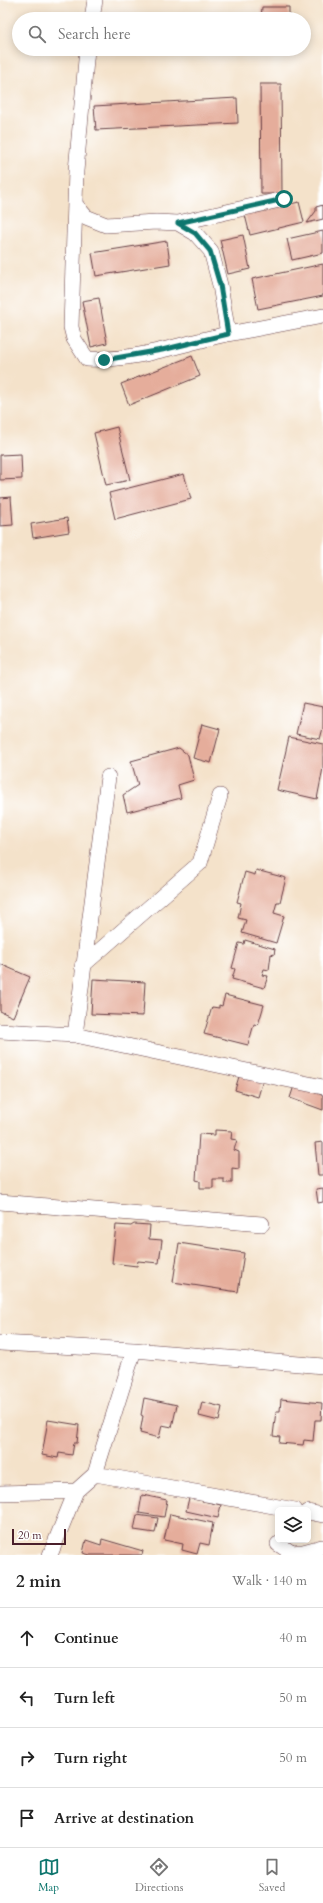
<!DOCTYPE html>
<meta charset="utf-8">
<style>
body{margin:0;font-family:Cardo,serif;background:#f2f2f2;color:#222}
.controls{position:absolute;right:12px;bottom:12px;display:grid;overflow:hidden;border-radius:6px;box-shadow:0 2px 10px #0003}
.controls button{width:36px;height:36px;display:grid;place-items:center;padding:0;border:0;border-bottom:1px solid #e0e0e0;background:#fff;color:#222;font:20px sans-serif}
.scale{position:absolute;left:12px;bottom:10px;width:54px;box-sizing:border-box;padding-left:4px;border:2px solid #4a1f2b;border-top:0;font-size:11px;line-height:14px;white-space:nowrap;color:#4a1f2b;-webkit-text-stroke:3px #fff;paint-order:stroke}
.stop{position:absolute;width:12px;height:12px;margin:-9px;border:3px solid #0f766e;border-radius:50%;background:#fff}
.stop.end{background:#0f766e;border-color:#fff;box-shadow:0 1px 4px #0008}
.list{margin:0;padding:0;list-style:none}
h2{display:flex;justify-content:space-between;align-items:center;height:52px;margin:0;padding:0 16px;font-size:17px}
h2 small{font-size:13px;font-weight:400;color:#767676}
.list li{display:grid;grid-template-columns:26px 1fr auto;gap:12px;align-items:center;box-sizing:border-box;height:60px;padding:0 16px;border-top:1px solid #e0e0e0}
.list b{display:block;font-size:15px;white-space:nowrap}
.list em{font-size:13px;font-style:normal;color:#767676}
.icon{flex:none;width:22px;height:22px;fill:none;stroke:currentColor;stroke-width:2;stroke-linecap:round;stroke-linejoin:round}
.map{position:relative;flex:none;width:323px;height:1555px;overflow:hidden}
.search{position:absolute;background:#fff;box-shadow:0 2px 10px #0003;left:12px;right:12px;top:12px;height:44px;display:flex;align-items:center;gap:10px;box-sizing:border-box;padding:0 14px;border-radius:22px;color:#767676;font-size:15px}
.sheet{height:292px;background:#fff}
nav{display:flex;justify-content:space-around;align-items:center;box-sizing:border-box;height:56px;border-top:1px solid #e0e0e0;background:#fff;font-size:11px;color:#767676}
nav a{display:grid;justify-items:center;gap:2px}
nav .on{color:#0f766e}
.map>svg:first-child{display:block}
.building{fill:#e5ad9b}
.lines{fill:none;stroke-linecap:round;stroke-linejoin:round}
.street-casing{stroke:#643c43;stroke-width:16}
.street{stroke:#fff;stroke-width:15}
.route{stroke:#0f766e;stroke-width:5}
</style>
<div class="map">
<svg width="323" height="1555" viewBox="0 0 323 1555">
<rect width="100%" height="100%" fill="#fff"/>
<filter id="ink" filterUnits="userSpaceOnUse"><feTurbulence type="fractalNoise" baseFrequency=".025" numOctaves="2"/><feDisplacementMap in="SourceGraphic" scale="8" xChannelSelector="R" yChannelSelector="G"/><feConvolveMatrix kernelMatrix="1 2 1 2 8 2 1 2 1" color-interpolation-filters="sRGB"/></filter>
<filter id="wash" filterUnits="userSpaceOnUse"><feTurbulence type="fractalNoise" baseFrequency=".012" numOctaves="4" result="noise"/><feDisplacementMap in="SourceGraphic" scale="16" xChannelSelector="R" yChannelSelector="G"/><feGaussianBlur stdDeviation="0.9" result="paint"/><feColorMatrix in="noise" values="0 0 0 0 0 0 0 0 0 0 0 0 0 0 0 0 0 1.4 0 .05"/><feComposite in="paint" operator="in"/></filter>
<g filter="url(#wash)">
<rect width="100%" height="100%" fill="#f4e2ca"/>
<g id="blocks">
<path class="building" d="M262,7H289V19H261Z
M260,84H281L282,194H261Z
M237,98L238,123L96,130L94,106Z
M299,202L304,222L250,235L245,215Z
M323,205V219L307,223L316,211V207Z
M323,231V253L292,260L287,239Z
M243,235L250,269L228,274L220,240Z
M167,241L170,264L96,276L92,253Z
M323,264V296L258,309L252,279Z
M99,298L107,343L91,347L82,301Z
M192,356L200,376L129,405L121,384Z
M117,427L130,480L106,485L94,433Z
M21,454L22,479L0,480V455Z
M184,474L191,499L115,519L109,493Z
M11,497L13,525L0,526V498Z
M67,518L69,532L33,538L31,524Z
M303,703L323,707V728L320,739L296,734Z
M202,724L220,729L211,763L193,758Z
M289,737L323,744V768L317,799L277,790Z
M179,748L188,755L194,780L178,785L181,798L127,812L123,795L138,785L131,761Z
M256,870L286,878L280,902H277L274,913L284,916L276,943L242,933L246,920L238,918L241,903L237,902L245,872L255,875Z
M245,940L275,949L274,955L271,954L269,970L264,969L262,975L268,976L264,988L232,979L235,969L232,968L239,943L244,944Z
M0,964L30,977L13,1017L0,1011Z
M93,979L145,982L143,1016L91,1014Z
M225,995L264,1005L258,1025L254,1024L248,1045L204,1034L212,1007L219,1008V1005L222,1006Z
M240,1073L263,1080L258,1097L235,1090Z
M294,1086L323,1095V1110L290,1098Z
M215,1130L232,1131L231,1139L237,1140L234,1150L239,1152V1169L232,1168V1183H224V1179H213V1188H200V1181L196,1180L199,1134L215,1135Z
M323,1142V1175H318L315,1143Z
M323,1188V1202L318,1203L316,1189Z
M134,1224L150,1225L149,1239L162,1240L159,1263L138,1261L137,1266L112,1263L116,1225L131,1226Z
M179,1243L244,1253L238,1292L173,1282Z
M144,1398L177,1405L172,1427L162,1425L159,1438L140,1433L143,1416L141,1415Z
M281,1399L322,1403L321,1420H315L313,1441L304,1440L303,1445L279,1443L280,1437L273,1436L276,1411H280Z
M202,1402L222,1407L219,1421L199,1416Z
M48,1420L79,1425L77,1443H74L72,1455L59,1453L58,1458L42,1455Z
M142,1495L167,1500L164,1517L139,1513Z
M189,1498L221,1505L218,1518L186,1511Z
M170,1514L213,1523L209,1545L200,1543L197,1554L182,1550L183,1544L164,1540Z
M137,1515L158,1518L155,1533L134,1530Z
M102,1539L143,1551L142,1555H90L83,1553L86,1540L101,1545Z"/>
</g>
</g>
<g filter="url(#ink)">
<use href="#blocks" fill-opacity="0" stroke="#643c43" stroke-width="1"/>
<g class="lines">
<g class="street-casing">
<path id="street" d="M92,19L95,0
M75,204L86,217L106,225L156,222L178,223L195,233L211,251L220,285L228,334C183,343 133,362 87,359L74,339L71,327L76,171L87,49
M178,223L284,199
M228,334L323,316
M82,966L200,863L220,796
M0,1031L75,1035L323,1087
M75,1035L108,777
M0,1202L262,1224
M0,1343L134,1350L323,1366
M95,1474L295,1510
M0,1493L76,1491
M308,1512L323,1515
M278,1544L292,1553L303,1552L322,1547
M50,1555L76,1491L95,1474L134,1350"/>
</g>
<use href="#street" class="street"/>
</g>
</g>
<g class="lines" filter="url(#ink)">
<path class="route" d="M104,360L162,350L228,334L220,285L210,251L195,233L178,223L284,199"/>
</g>
</svg>
<div class="controls">
<button><svg class="icon" aria-label="layers" viewBox="0 0 24 24"><path d="M12 4l9 5-9 5-9-5zM3 14l9 5 9-5"/></svg></button>
</div>
<div class="scale">20 m</div>
<div class="stop" style="left:284px;top:199px"></div>
<div class="stop end" style="left:104px;top:360px"></div>
<div class="search"><svg class="icon" aria-label="search" viewBox="0 0 24 24"><circle cx="10" cy="10" r="6"/><path d="M15 15l6 6"/></svg>Search here</div>
</div>
<section class="sheet">
<h2>2 min<small>Walk · 140 m</small></h2>
<ul class="list">
<li><svg class="icon" aria-label="ahead" viewBox="0 0 24 24"><path d="M12 20V5M6 11l6-6 6 6"/></svg><div><b>Continue</b></div><em>40 m</em></li>
<li><svg class="icon" aria-label="left" viewBox="0 0 24 24"><path d="M17 20v-9H6M10 6l-5 5 5 5"/></svg><div><b>Turn left</b></div><em>50 m</em></li>
<li><svg class="icon" aria-label="right" viewBox="0 0 24 24"><path d="M7 20v-9h11M14 6l5 5-5 5"/></svg><div><b>Turn right</b></div><em>50 m</em></li>
<li><svg class="icon" aria-label="arrive" viewBox="0 0 24 24"><path d="M6 21V4h12l-3 4 3 4H6"/></svg><div><b>Arrive at destination</b></div></li>
</ul>
</section>
<nav>
<a class="on"><svg class="icon" aria-label="map" viewBox="0 0 24 24"><path d="M3 6l6-2 6 2 6-2v14l-6 2-6-2-6 2zM9 4v14M15 6v14"/></svg>Map</a>
<a><svg class="icon" aria-label="directions" viewBox="0 0 24 24"><path d="M12 3l9 9-9 9-9-9zM9 14v-3h6M13 9l2 2-2 2"/></svg>Directions</a>
<a><svg class="icon" aria-label="saved" viewBox="0 0 24 24"><path d="M7 4h10v16l-5-4-5 4z"/></svg>Saved</a>
</nav>
